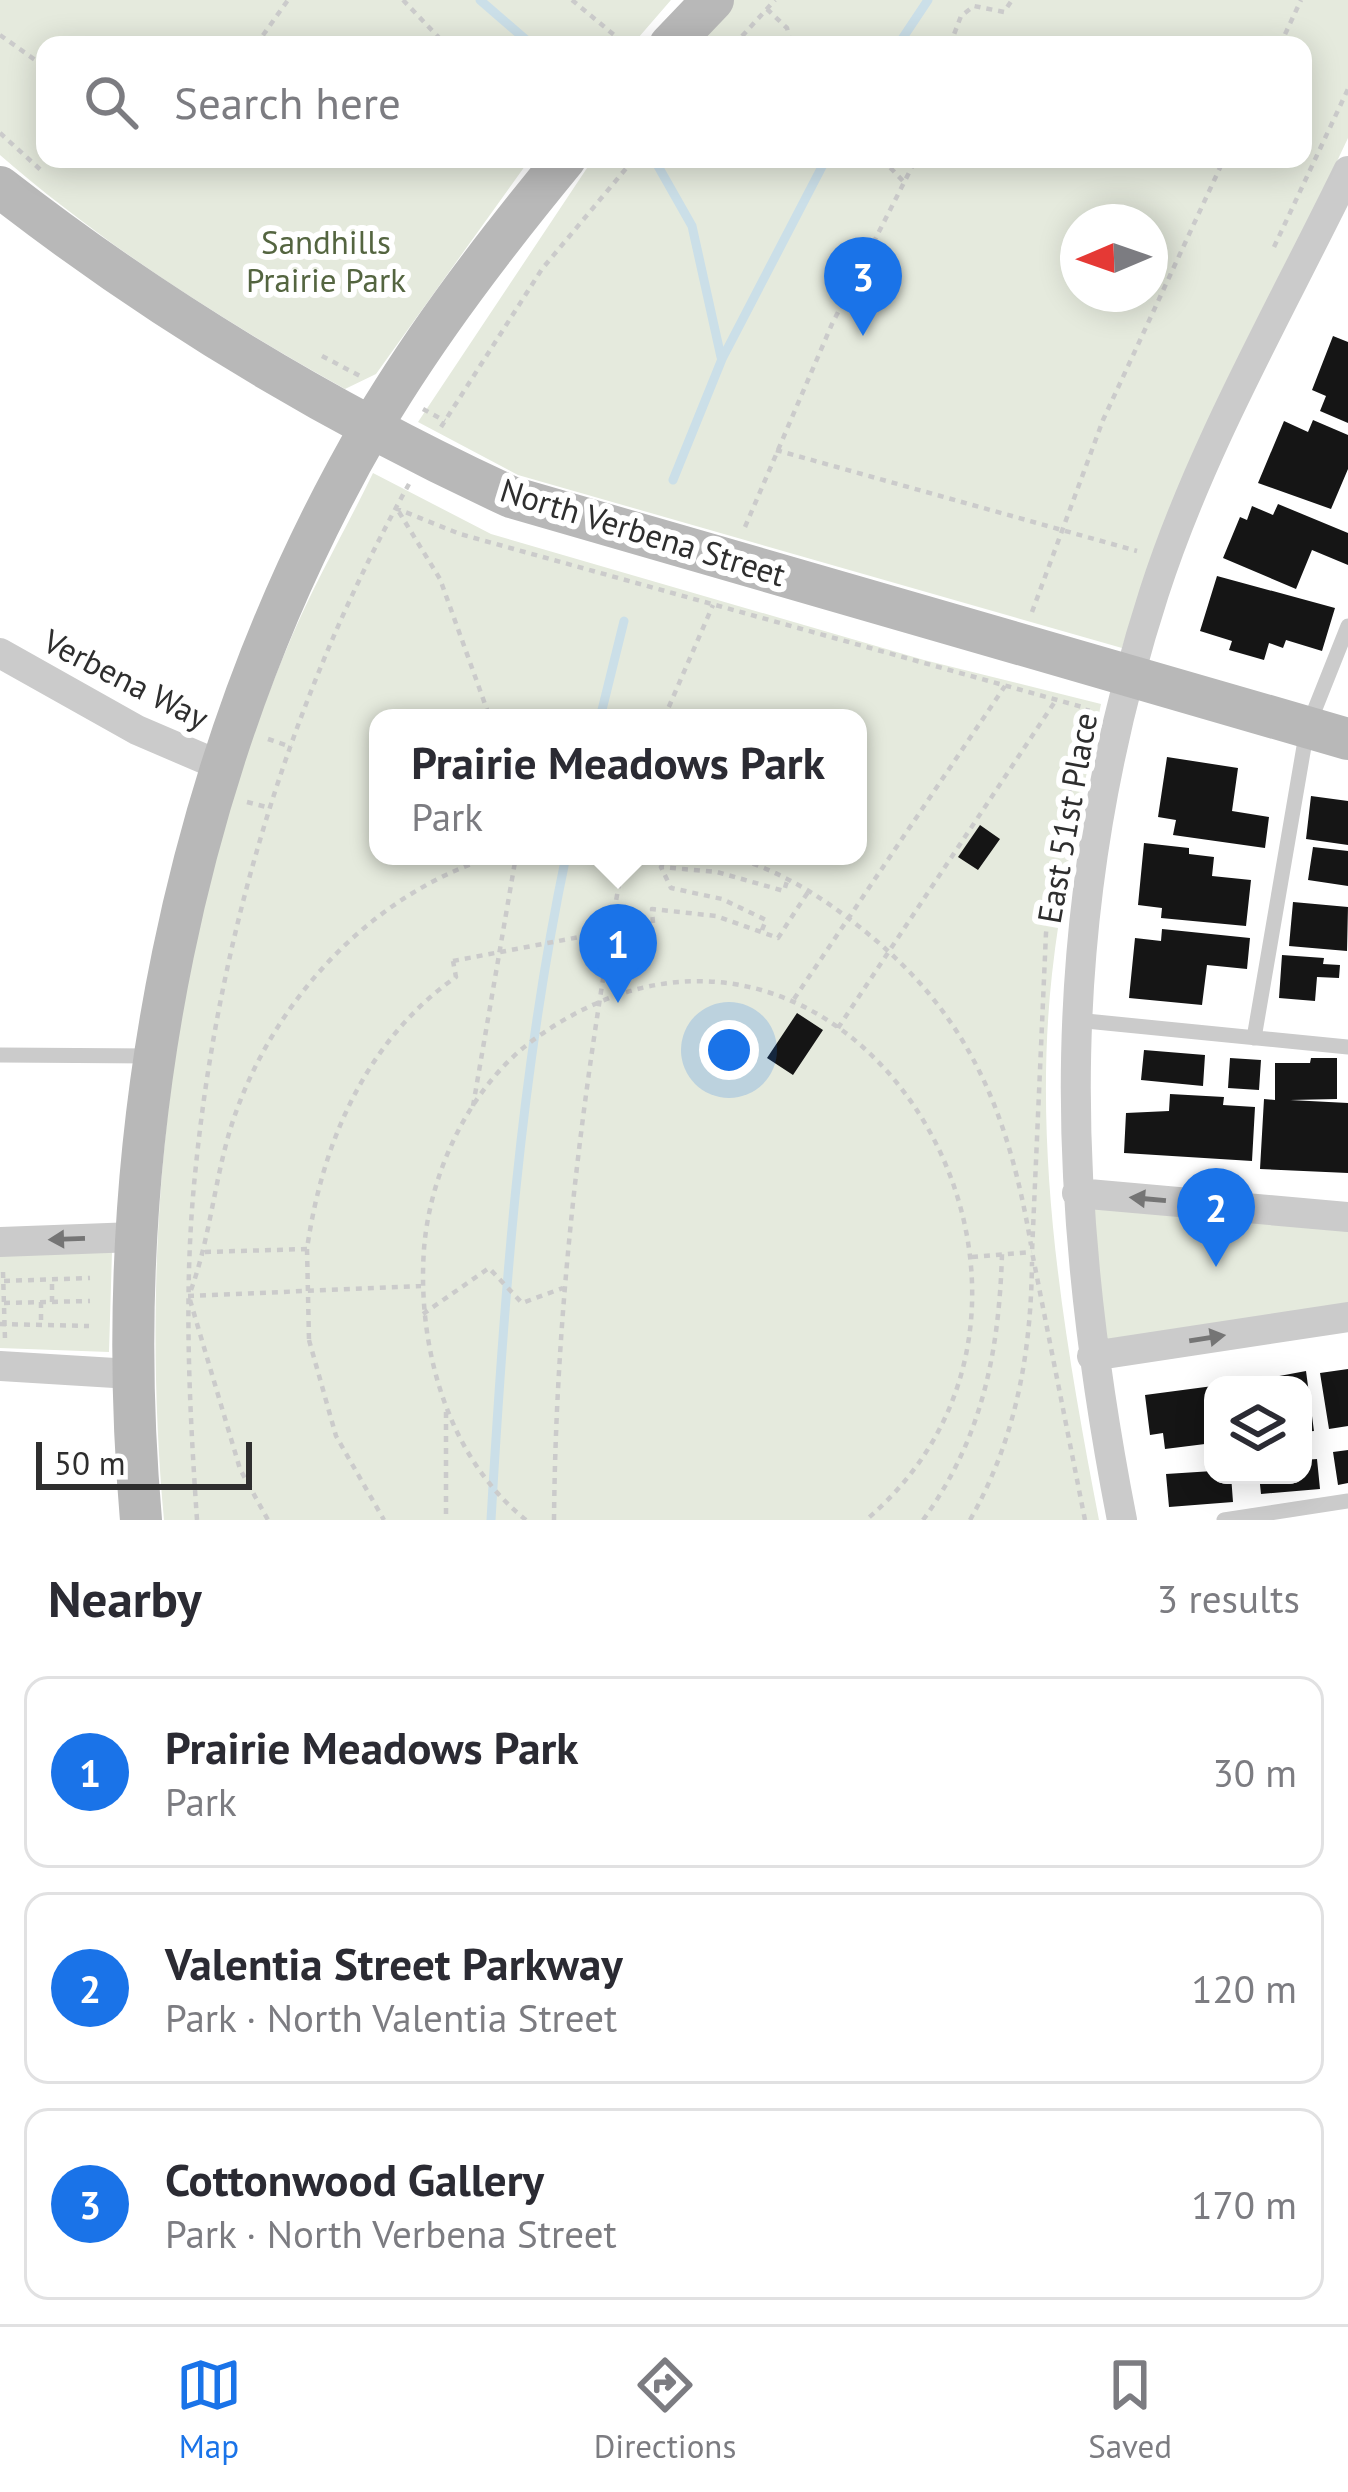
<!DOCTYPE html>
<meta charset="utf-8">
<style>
body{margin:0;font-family:"PT Sans",sans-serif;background:#f2f2f3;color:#2b2b33}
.controls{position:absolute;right:36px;bottom:36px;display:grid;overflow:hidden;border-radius:24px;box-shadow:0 6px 30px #0003}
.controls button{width:108px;height:108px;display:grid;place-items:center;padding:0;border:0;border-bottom:3px solid #e1e1e2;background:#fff;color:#2b2b33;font:60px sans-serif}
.compass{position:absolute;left:1060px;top:204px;width:108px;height:108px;border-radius:50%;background:#fff;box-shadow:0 6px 30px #0003;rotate:268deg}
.scale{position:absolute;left:36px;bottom:30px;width:216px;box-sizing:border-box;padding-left:12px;border:6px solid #2e2e2e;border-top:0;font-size:33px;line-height:42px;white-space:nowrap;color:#2e2e2e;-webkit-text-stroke:9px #fff;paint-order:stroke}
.you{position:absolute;left:729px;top:1050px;width:42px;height:42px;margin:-30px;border:9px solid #fff;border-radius:50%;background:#1a73e8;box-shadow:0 0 0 18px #1a73e833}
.badge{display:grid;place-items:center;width:78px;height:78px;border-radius:50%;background:#1a73e8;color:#fff;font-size:39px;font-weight:700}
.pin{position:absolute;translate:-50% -99px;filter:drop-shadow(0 3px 6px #0008)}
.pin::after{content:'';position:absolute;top:63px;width:42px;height:36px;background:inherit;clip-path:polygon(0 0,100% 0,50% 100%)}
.popup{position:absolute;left:369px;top:709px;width:498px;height:156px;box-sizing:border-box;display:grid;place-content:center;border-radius:24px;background:#fff;filter:drop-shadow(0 3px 9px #0005);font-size:39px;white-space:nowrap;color:#7c7c81}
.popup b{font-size:45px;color:#2b2b33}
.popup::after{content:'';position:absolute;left:50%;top:100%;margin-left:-24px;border:24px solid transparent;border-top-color:#fff}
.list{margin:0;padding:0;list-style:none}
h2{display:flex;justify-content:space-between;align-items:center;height:156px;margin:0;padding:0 48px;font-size:51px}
h2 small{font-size:39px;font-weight:400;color:#7c7c81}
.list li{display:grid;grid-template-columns:78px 1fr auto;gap:36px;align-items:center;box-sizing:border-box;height:192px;margin:0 24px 24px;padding:0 24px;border:3px solid #e1e1e2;border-radius:24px}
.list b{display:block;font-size:45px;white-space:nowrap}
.list p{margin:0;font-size:39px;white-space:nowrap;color:#7c7c81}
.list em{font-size:39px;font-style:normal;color:#7c7c81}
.icon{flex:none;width:66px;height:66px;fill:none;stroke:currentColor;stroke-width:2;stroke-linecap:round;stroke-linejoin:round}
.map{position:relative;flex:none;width:1348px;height:1520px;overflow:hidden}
.search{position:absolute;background:#fff;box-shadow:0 6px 30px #0003;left:36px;right:36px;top:36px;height:132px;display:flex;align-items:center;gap:30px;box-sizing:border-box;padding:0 42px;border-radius:24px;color:#7c7c81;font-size:45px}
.sheet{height:804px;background:#fff}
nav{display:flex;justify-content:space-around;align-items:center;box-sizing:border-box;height:168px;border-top:3px solid #e1e1e2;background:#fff;font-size:33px;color:#7c7c81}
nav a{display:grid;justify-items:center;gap:6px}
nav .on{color:#1a73e8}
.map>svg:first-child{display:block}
.green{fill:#e5eadd;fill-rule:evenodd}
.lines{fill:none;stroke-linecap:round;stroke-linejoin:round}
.stream{stroke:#cbdfe8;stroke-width:9}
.building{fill:#151515}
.path{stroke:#cbcbcb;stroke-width:4.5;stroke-dasharray:6 6;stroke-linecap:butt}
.lane{stroke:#cbcbcb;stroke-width:15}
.street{stroke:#cbcbcb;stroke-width:30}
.secondary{stroke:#b8b8b8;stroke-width:42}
.path-bridge{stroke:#cbcbcb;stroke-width:4.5;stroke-dasharray:6 6;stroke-linecap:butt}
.oneway{fill:#757575}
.labels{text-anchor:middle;stroke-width:12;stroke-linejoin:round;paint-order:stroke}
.park-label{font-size:33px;fill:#546540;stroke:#fff}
.street-label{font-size:33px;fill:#2e2e2e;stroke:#fff}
</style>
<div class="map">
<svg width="1348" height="1520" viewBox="0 0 1348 1520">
<rect width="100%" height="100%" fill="#fff"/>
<path class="green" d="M0,0H671L632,45H45V159H530L376,374L345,389C222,320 106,247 0,155Z
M731,0H1348V138L1154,549L1122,648L518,475L418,422L593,159H1303V45H687ZM1078,222H1150V294H1078Z
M373,473L491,534L924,660L1101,704C1083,793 1062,884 1052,974C1032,1155 1065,1343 1099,1520H164C137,1222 173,912 292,636C316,580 347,527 373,473ZM378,718H858V856H378Z
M1077,1193L1348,1217V1317L1092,1356Z
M112,1252L109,1352L0,1348V1254Z"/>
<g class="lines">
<path class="stream" d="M480,0L532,45
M898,45L928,0
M654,159L692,226L721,357
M673,480L722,359L826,159
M600,718L624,621
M491,1520C504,1297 520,1075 566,856"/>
</g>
<path class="building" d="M1333,336L1348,342V423L1320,411L1326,396L1312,390Z
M1313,420L1348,435V469L1331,509L1258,483L1284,421L1308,432Z
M1278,504L1348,533V565L1312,550L1296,589L1223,558L1240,517L1247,520L1252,506L1273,515Z
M1217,576L1335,608L1322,651L1286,640L1283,648L1269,643L1264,660L1229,650L1232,641L1200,631Z
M1167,757L1238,768L1232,811L1269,817L1265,848L1173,835L1176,820L1158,817Z
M1311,796L1348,801V845L1306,839Z
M980,825L1000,839L978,870L958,857Z
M1144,843L1189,848V854L1214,857L1212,876L1251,880L1246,926L1161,918L1162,908L1138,905Z
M1313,847L1348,851V886L1308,880Z
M1293,902L1348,907L1347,951L1289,946Z
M1162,929L1250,938L1247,969L1207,965L1202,1005L1129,998L1135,938L1161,941Z
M1282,955L1324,958L1323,964L1340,965L1339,978L1317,977L1315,1001L1279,998Z
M797,1013L823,1030L793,1075L767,1058Z
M1144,1050L1205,1055L1203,1086L1141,1080Z
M1230,1058L1261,1060L1259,1090L1228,1088Z
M1311,1058H1337V1099L1290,1100L1348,1103V1173L1260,1169L1264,1099L1275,1100V1063H1310Z
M1170,1094L1224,1097L1223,1105L1255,1107L1252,1161L1124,1153L1126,1113L1169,1111Z
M1348,1369V1426L1329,1429L1320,1373Z
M1306,1371L1314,1431L1303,1432V1385L1247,1382Z
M1213,1386V1443L1165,1449L1163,1433L1150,1435L1145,1395Z
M1348,1450V1483L1338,1485L1333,1452Z
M1317,1459L1320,1489L1261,1494L1259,1475H1303V1460Z
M1213,1471L1231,1475L1233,1502L1169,1507L1166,1474Z"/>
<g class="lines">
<path class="path" d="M403,0L446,45
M572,0L619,39
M767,9L787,28L791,45
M0,35L45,67
M256,45L288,0
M734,45L775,0
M950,45L961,16L974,6L1004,12L1012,0
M1280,45L1301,0
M0,133L43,172
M882,159L903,181
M1274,247L1348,89
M322,356L360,376
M423,409L445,421
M441,427L542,269L634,159
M776,450L1137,551
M395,508L460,534L1086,708
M399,512L440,579L490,718
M745,527L832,324L916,159
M1032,612L1103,420L1224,159
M664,718L713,605
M268,739L291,747
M247,802L270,808
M730,856C778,870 818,894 857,925C968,1011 1008,1110 1031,1245
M653,923L652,909L716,916L778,938L810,889
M762,930L766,920L722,899L671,888L661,867L717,872L784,891L788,878
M794,999L1005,686
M838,1028L1056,700
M473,1106L516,856
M205,1252L307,1249C322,1143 366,1040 456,977L453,961
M972,1257L1032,1252
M3,1272L5,1339
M4,1281L90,1278
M191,1290C212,1232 215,1170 236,1112C278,995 375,892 495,856
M188,1296L421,1286
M190,1300L240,1469L268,1520
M41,1302V1325
M52,1302V1279
M4,1303L90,1301
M423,1314L489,1268L522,1303L563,1288
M0,1324L89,1326
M309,1340L336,1436L384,1520
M446,1412V1520
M197,1520C189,1402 183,1283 196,1165C220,929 293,691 409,484
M526,1520C447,1457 417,1346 424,1249C430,1171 471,1084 536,1038C844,818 1135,1292 866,1520
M554,1520C556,1295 584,1077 624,856
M923,1520C982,1439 999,1353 1002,1254
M970,1520C1016,1439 1031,1354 1032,1262
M1085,1520L1032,1252L1046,933L1061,830L1088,708"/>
<path class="lane" d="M1076,1020L1348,1047
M1254,1038L1307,729L1348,626
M0,1055L153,1056
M1224,1520L1348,1501"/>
<path class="street" d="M0,653L137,730L221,766
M1077,1193L1348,1217
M0,1242L135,1237
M1092,1356L1348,1317
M0,1366L131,1374
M1122,1520C1059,1199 1052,909 1154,593C1201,447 1281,309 1348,171"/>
<path class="secondary" d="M670,45L713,0
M0,187C158,310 330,413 511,497L1348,739
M141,1520C108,1144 182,752 373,424C429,330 496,243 565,159"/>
<path class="path-bridge" d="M453,961L653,923
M307,1249L309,1340"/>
</g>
<defs><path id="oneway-solid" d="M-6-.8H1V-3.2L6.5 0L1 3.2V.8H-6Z" transform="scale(3)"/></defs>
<g class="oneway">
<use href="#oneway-solid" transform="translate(1148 1199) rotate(-175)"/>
<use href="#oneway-solid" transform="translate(67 1239) rotate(178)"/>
<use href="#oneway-solid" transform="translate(1207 1338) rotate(-9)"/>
</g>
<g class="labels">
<g class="park-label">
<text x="326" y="254">Sandhills<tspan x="326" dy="38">Prairie Park</tspan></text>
</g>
<g class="street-label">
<text transform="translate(643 532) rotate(17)" y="12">North Verbena Street</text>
<text transform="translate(126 679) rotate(27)" y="12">Verbena Way</text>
<text transform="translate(1067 818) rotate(-80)" y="12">East 51st Place</text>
</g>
</g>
</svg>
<div class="controls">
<button><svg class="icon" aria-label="layers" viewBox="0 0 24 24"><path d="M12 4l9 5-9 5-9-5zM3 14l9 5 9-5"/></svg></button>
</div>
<svg class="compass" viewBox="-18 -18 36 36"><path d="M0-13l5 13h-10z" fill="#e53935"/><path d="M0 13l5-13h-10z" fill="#7c7c81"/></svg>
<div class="scale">50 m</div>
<div class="you"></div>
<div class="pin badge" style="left:618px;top:1003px">1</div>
<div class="popup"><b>Prairie Meadows Park</b>Park</div>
<div class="pin badge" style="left:1216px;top:1267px">2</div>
<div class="pin badge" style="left:863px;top:336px">3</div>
<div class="search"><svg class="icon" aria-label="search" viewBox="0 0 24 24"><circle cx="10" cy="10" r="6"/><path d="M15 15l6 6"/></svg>Search here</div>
</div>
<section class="sheet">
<h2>Nearby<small>3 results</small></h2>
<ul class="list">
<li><span class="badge">1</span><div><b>Prairie Meadows Park</b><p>Park</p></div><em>30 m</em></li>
<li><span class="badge">2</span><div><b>Valentia Street Parkway</b><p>Park · North Valentia Street</p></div><em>120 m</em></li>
<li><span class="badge">3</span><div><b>Cottonwood Gallery</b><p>Park · North Verbena Street</p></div><em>170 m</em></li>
</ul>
</section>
<nav>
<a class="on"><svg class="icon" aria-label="map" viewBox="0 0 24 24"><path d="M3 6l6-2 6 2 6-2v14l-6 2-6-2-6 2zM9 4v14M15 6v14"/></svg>Map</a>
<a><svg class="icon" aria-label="directions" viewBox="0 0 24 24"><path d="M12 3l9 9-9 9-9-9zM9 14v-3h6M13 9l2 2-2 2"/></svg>Directions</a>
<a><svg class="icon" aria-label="saved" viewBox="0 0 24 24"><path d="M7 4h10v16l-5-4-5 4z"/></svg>Saved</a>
</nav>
